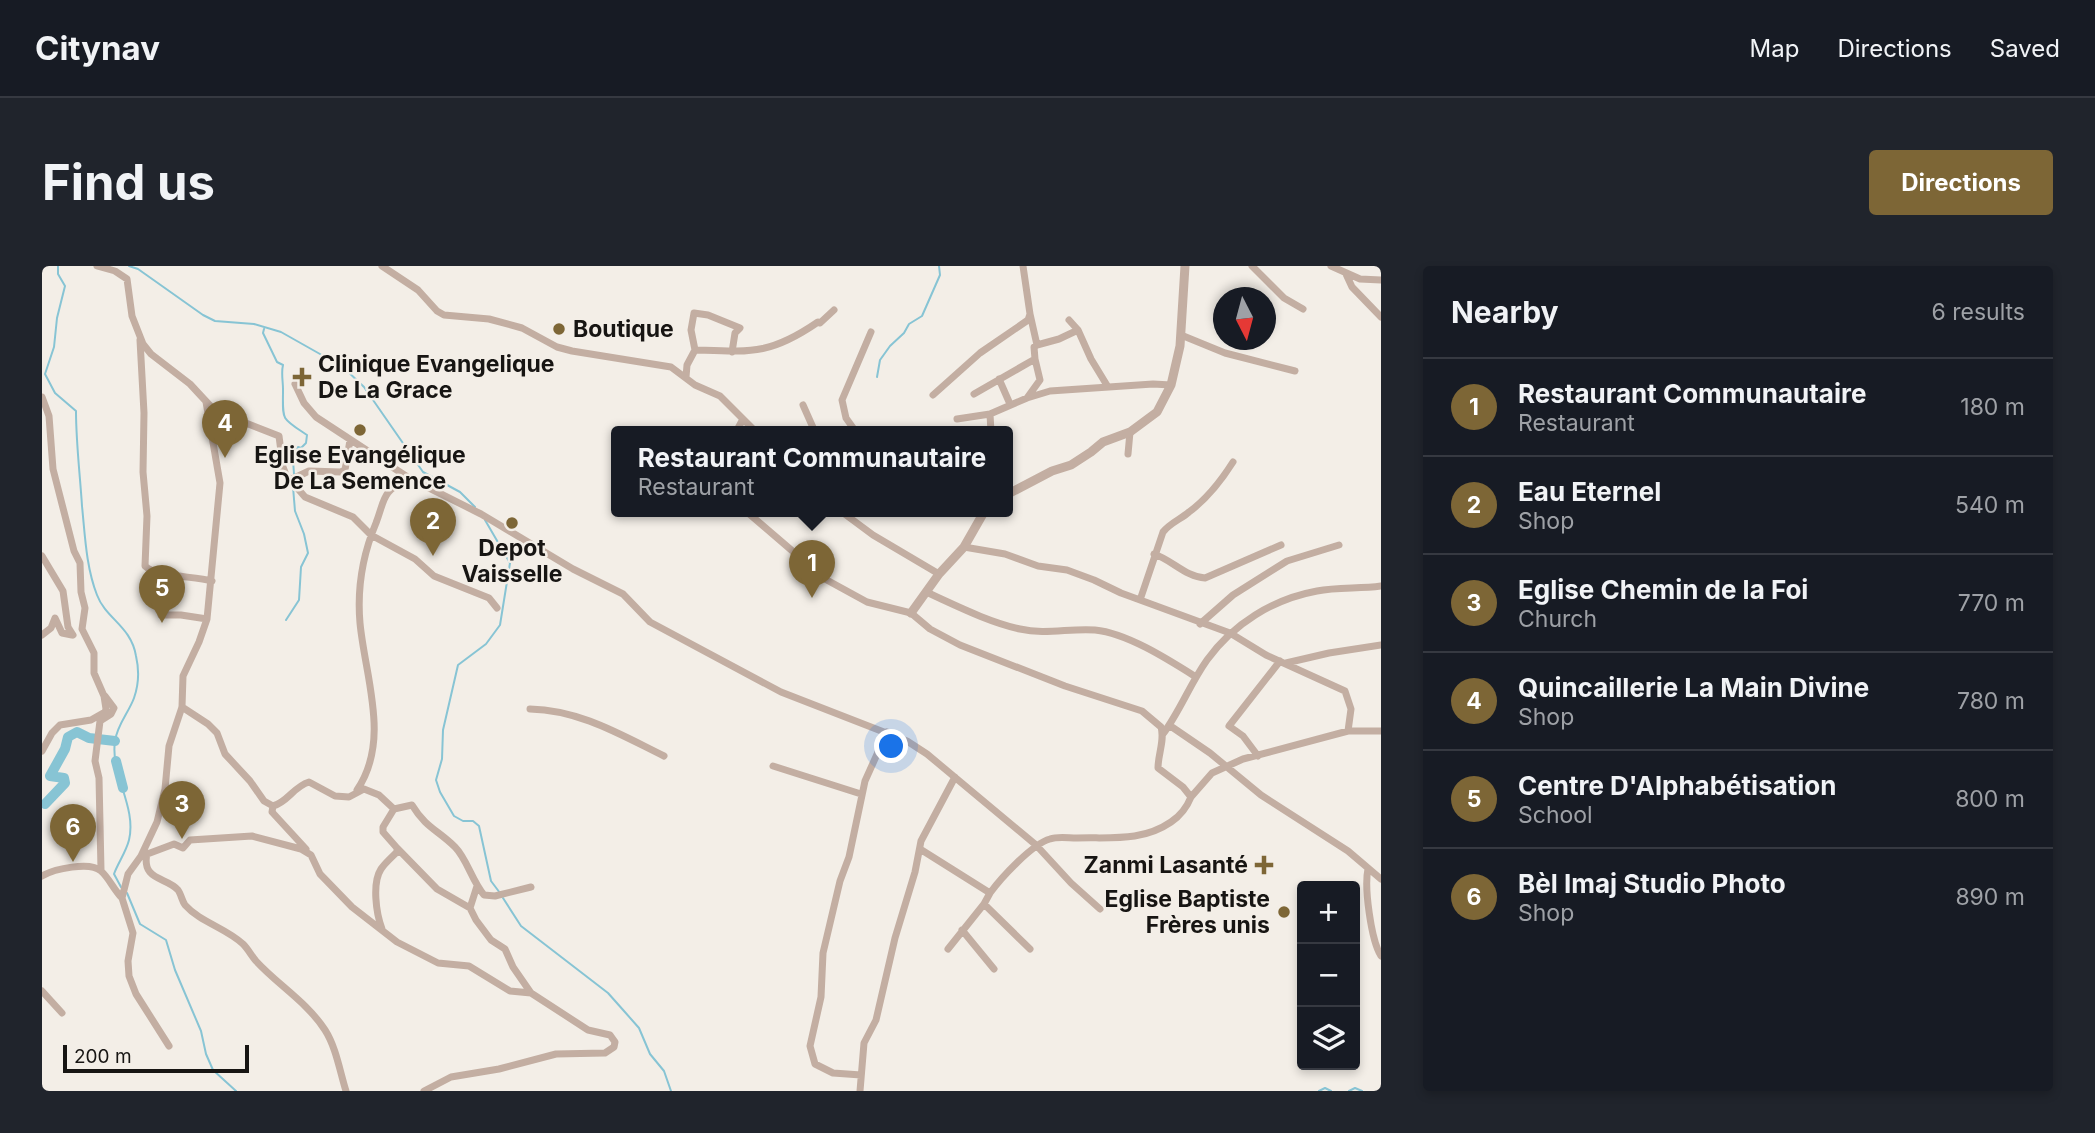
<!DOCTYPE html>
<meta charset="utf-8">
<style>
body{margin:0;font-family:Inter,sans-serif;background:#20242c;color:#f1f3f6}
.controls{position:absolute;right:21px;bottom:21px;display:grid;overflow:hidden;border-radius:7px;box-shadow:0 4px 10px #0003}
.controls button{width:63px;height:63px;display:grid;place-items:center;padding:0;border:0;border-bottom:2px solid #363941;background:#171b24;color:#f1f3f6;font:35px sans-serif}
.compass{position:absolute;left:1171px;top:21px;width:63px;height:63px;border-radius:50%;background:#171b24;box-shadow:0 4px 10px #0003;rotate:174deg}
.scale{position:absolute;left:21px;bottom:18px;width:186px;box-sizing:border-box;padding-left:7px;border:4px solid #171513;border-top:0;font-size:19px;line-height:24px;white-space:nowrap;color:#171513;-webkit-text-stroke:5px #f3eee7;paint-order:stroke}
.you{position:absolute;left:850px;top:481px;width:24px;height:24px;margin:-18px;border:5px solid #fff;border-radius:50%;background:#1a73e8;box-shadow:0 0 0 10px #1a73e833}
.badge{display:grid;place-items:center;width:46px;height:46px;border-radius:50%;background:#7d6636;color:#fff;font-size:23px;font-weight:700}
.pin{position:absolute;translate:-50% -58px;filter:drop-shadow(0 2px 4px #0008)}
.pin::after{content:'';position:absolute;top:37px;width:24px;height:21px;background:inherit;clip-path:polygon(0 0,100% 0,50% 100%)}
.popup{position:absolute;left:569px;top:160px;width:402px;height:91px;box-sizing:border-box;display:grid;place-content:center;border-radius:7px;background:#171b24;filter:drop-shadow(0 2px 5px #0005);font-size:23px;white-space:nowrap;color:#9ea1a6}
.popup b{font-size:26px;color:#f1f3f6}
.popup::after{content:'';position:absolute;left:50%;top:100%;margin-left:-14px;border:14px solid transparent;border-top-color:#171b24}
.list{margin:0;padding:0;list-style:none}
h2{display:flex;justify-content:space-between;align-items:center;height:91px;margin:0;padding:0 28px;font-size:30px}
h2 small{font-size:23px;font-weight:400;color:#9ea1a6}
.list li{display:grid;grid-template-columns:46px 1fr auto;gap:21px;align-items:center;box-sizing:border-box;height:98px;padding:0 28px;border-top:2px solid #363941}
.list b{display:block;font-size:26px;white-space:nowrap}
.list p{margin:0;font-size:23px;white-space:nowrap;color:#9ea1a6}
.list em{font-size:23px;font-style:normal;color:#9ea1a6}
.icon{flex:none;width:38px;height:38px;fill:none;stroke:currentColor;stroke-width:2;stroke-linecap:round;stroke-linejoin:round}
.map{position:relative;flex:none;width:1339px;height:825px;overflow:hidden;border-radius:7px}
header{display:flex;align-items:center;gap:42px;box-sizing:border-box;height:98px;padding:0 35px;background:#171b24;border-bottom:2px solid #363941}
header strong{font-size:33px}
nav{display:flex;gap:38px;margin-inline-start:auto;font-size:24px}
.intro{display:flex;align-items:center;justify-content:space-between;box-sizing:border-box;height:168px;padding:0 42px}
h1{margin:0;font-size:49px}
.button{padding:18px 32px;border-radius:7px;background:#7d6636;color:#fff;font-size:24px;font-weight:700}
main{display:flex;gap:42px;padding:0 42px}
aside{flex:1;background:#171b24;border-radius:7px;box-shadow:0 4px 10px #0003}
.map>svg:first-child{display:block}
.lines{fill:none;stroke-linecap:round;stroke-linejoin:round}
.stream{stroke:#87c4d4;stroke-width:2}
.river{stroke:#87c4d4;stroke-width:10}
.minor{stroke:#c3aea2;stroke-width:7}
.tertiary{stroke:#c3aea2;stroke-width:9}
.poi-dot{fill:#7d6636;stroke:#f3eee7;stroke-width:2.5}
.labels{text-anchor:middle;stroke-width:5;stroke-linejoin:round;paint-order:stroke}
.poi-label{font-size:23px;font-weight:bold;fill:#171513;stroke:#f3eee7;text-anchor:start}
</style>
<header>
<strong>Citynav</strong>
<nav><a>Map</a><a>Directions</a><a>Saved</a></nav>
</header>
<div class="intro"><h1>Find us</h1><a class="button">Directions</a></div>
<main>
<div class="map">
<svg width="1339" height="825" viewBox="0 0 1339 825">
<rect width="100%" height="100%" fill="#f3eee7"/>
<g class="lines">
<path class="stream" d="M16,0V8L23,20L15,52L12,81L3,108L13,127L34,145C34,177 38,208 40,240C43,269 44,301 55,329C64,353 89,360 94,390C97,403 97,418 92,432C87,446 75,459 73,475C68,508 95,541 87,574C84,586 76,597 72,608L79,621
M87,0L96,3L161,49L173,55L212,58L239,66L301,101L322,121L381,206L418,226L433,241
M222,63L221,67L235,96L241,99C239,107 241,115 241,123C241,155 238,151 265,169L264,177L259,182L256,181L251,194L252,208
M835,111L838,94L848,80L862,67L867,58L880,50L898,9L897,0
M443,254L468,297L458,359L444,378L416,399L401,464L400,493L394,514L398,526L412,550L421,555H431L437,560L449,615L458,627
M244,354L257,334L259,301L266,287L262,268L253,245L251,221
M85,627L98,658L124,674L133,704L159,765L164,788L171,804L194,825
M461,632L479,660L566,727L582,745L597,762L608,788L622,805L629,825
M1277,825L1283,822L1289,825
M1307,825L1313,822L1320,825"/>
<path class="river" d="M74,495L81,522
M3,538L23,517L22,512L8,510L23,483L26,471L35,466L47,472L73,475"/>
<path class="minor" d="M55,0L73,5L85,13L90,50L101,78L109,88L148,118L173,145L237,170L241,201L244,209L263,231L311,251L329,269L373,293L392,310L447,332L455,342
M340,0L376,24L395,45L402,49L447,53L480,62L515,81L530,85L629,101L653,119L678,130L714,166
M1210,0L1242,32L1261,43
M1289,0L1318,13L1339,14
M1304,8L1310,21L1339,51
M1027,54L1036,64L1049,93L1066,121
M1139,69L1183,87L1253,105
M98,74L102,147L101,206L105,250L103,300C114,311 152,310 170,315
M995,79L1017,73L1036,64
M653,84L649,64L652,47L666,49L698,62L693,67L690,86
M644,111L645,99L653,84C709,86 728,89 776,56L778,57L792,44
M957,113L968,138
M253,118L262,137L274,151L367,212L439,248L531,303L581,328L608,356L739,426L865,475L885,488L994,579L1029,617L1058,643
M932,128L993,93L992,81L995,79L988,48
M891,129L938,87L986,54L988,48L981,0
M0,131L7,150L11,203L32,285L38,297L39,326L43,342L40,363L52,387V407L62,430L64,443L61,453
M985,132L998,114L993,93
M761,139L773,166
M948,148L949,166
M915,153L948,148L985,132L1008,125L1111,118L1129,119
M694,166L701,153
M814,166L804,152L800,134L829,66
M1086,188L1088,166
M248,214L267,205L299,206L303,204L308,174
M705,246L783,313L825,336L869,347L888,363L918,379L1023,420L1100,445L1119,461C1123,474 1116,488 1116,502L1141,521L1149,531C1145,541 1138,550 1129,556C1100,576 1068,571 1035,572C1026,572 1016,570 1008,573C990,578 959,612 948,627L878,583
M800,246L831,269L897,308
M922,281L963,288L996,300L1025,304L1052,314L1079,327L1188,367L1224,389L1303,425L1309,443L1306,465
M1112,288C1130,294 1144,311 1163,312L1239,279
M0,290L21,325L26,361L31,369
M884,326C913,339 946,356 978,363C1003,369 1028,362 1053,364C1085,367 1127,394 1154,411
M1098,334L1121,266C1128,257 1139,253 1147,246C1166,232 1179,215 1191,196
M119,349H139L165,353
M1158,358L1191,329L1245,295L1297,279
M0,369L9,362L13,352L20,367L30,369
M1244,397L1287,387L1339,379
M140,441L166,458L175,467L183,488L208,515L222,535L231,540C246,536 251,521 267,516L293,530L307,531L322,523L337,529L352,543L370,539C384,562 396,564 413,581C425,593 430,615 442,629L453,630L489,621
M488,443C538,444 579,469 622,490
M1127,459L1168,487L1219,529L1306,585L1339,613
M1121,468C1138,445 1148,418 1165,394C1191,358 1231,333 1275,325C1296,321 1318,323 1339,320
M0,485L10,467L18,459L49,454L63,446
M1216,490L1201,470L1187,460L1238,395
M731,500L819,528
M315,524C349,474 323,411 318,357C315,323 321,288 334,257C344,230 339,227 367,212
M1149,531L1170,507L1201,493L1306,465H1339
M231,540L230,546L264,583
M355,582L395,623L428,642
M105,587C99,615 125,611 136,624C139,628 140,635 143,639C158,656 184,662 201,678C206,683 209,689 214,695C236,719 265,736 283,764C294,781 298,806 304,825
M100,590L132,578L141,582L148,574L210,570L259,583L269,589L278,608L310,641L355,676L396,697L427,700L468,725L489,727
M1326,603C1322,621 1329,674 1339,690
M59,604L57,512L53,495L58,455L69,448L72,442L63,430
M0,610C12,603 48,595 59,605C67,612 72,624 80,632
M942,638L988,683
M340,663C334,647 330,617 339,603C343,597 350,591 355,586V582L341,566V561L352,543
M920,664L952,703
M906,683L942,638L948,627
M0,725L20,747
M127,780L94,728L87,710L86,695L91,667L80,632L86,608L99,590L115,556L123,523L127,480L140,441L141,410L157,376L165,353L178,217L164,136
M819,809L791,807L773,798L768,780L779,731L781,687L798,615L807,591L823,515L845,466
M382,825L409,811L457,803L514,788L563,787L572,781L573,776L568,769L546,764L489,727L471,701L463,683L449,674L434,654L428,642L435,620
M818,825L822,777L834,754L853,672L873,606L879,575L913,511"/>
<path class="tertiary" d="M966,228L1010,205L1029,199L1049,186L1061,176L1088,166L1115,146L1129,119L1138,80L1143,0
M869,347L897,308L922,281L942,246"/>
</g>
<g class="poi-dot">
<circle cx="517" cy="63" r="7"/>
<path d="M256.5 100.5h7v7h7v7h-7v7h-7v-7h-7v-7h7z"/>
<circle cx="318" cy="164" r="7"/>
<circle cx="470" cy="257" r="7"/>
<path d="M1218.5 588.5h7v7h7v7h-7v7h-7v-7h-7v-7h7z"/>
<circle cx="1242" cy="646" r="7"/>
</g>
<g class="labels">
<g class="poi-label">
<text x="531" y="71">Boutique</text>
<text x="276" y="106">Clinique Evangelique<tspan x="276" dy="26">De La Grace</tspan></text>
<text x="318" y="197" text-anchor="middle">Eglise Evangélique<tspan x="318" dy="26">De La Semence</tspan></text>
<text x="470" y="290" text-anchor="middle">Depot<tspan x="470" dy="26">Vaisselle</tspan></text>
<text x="1206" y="607" text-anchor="end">Zanmi Lasanté</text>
<text x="1228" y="641" text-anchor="end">Eglise Baptiste<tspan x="1228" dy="26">Frères unis</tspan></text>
</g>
</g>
</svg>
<div class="controls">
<button>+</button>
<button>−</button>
<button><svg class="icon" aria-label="layers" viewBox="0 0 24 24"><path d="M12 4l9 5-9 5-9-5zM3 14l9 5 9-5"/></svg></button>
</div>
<svg class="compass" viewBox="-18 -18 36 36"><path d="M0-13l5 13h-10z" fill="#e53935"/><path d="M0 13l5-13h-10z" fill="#9ea1a6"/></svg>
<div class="scale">200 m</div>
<div class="you"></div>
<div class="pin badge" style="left:770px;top:332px">1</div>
<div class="popup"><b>Restaurant Communautaire</b>Restaurant</div>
<div class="pin badge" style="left:391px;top:290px">2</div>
<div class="pin badge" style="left:140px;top:573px">3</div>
<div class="pin badge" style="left:183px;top:192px">4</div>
<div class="pin badge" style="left:120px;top:357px">5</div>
<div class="pin badge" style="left:31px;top:596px">6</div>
</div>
<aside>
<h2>Nearby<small>6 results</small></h2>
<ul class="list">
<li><span class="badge">1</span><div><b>Restaurant Communautaire</b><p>Restaurant</p></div><em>180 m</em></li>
<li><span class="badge">2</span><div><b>Eau Eternel</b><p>Shop</p></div><em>540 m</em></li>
<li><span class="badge">3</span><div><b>Eglise Chemin de la Foi</b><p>Church</p></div><em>770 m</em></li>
<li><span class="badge">4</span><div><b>Quincaillerie La Main Divine</b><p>Shop</p></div><em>780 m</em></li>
<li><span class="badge">5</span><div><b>Centre D'Alphabétisation</b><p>School</p></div><em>800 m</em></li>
<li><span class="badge">6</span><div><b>Bèl Imaj Studio Photo</b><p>Shop</p></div><em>890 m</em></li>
</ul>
</aside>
</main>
